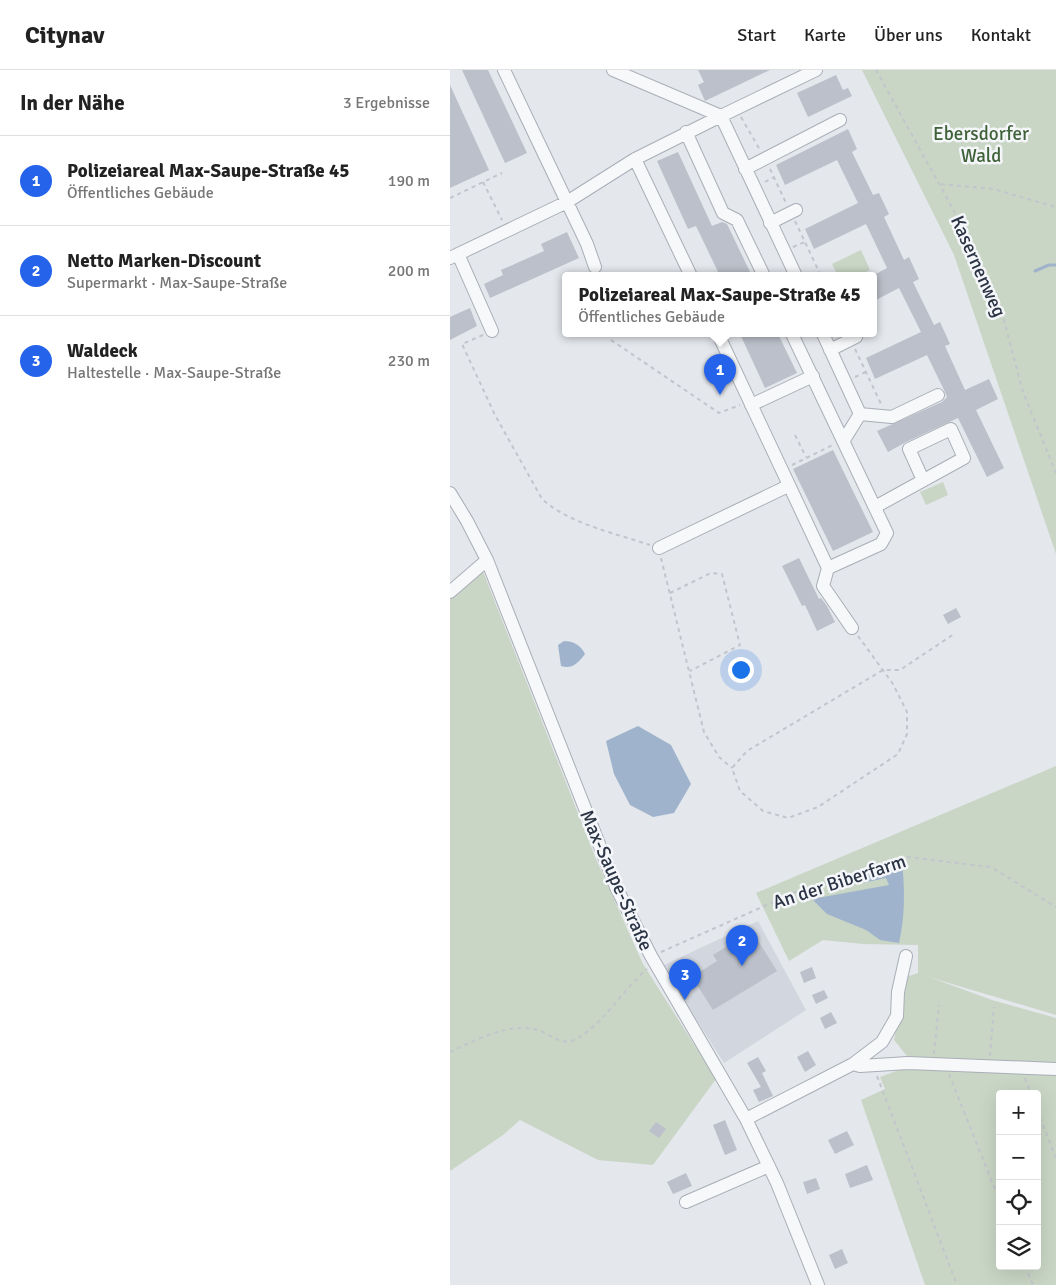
<!DOCTYPE html>
<html lang="de">
<meta charset="utf-8">
<style>
body{margin:0;font-family:Signika,sans-serif;background:#f6f6f6;color:#222}
.controls{position:absolute;right:15px;bottom:15px;display:grid;overflow:hidden;border-radius:5px;box-shadow:0 5px 20px #0002}
.controls button{width:45px;height:45px;display:grid;place-items:center;padding:0;border:0;border-bottom:1px solid #e0e0e0;background:#fff;color:#222;font:25px sans-serif}
.you{position:absolute;left:290px;top:599px;width:18px;height:18px;margin:-12px;border:4px solid #fff;border-radius:50%;background:#1a73e8;box-shadow:0 0 0 8px #1a73e833}
.badge{display:grid;place-items:center;width:32px;height:32px;border-radius:50%;background:#2563eb;color:#fff;font-size:16px;font-weight:700}
.pin{position:absolute;translate:-50% -41px;filter:drop-shadow(0 1px 2px #0008)}
.pin::after{content:'';position:absolute;top:26px;width:18px;height:15px;background:inherit;clip-path:polygon(0 0,100% 0,50% 100%)}
.popup{position:absolute;left:112px;top:202px;width:315px;height:65px;box-sizing:border-box;display:grid;place-content:center;border-radius:5px;background:#fff;filter:drop-shadow(0 1px 4px #0005);font-size:16px;white-space:nowrap;color:#767676}
.popup b{font-size:19px;color:#222}
.popup::after{content:'';position:absolute;left:50%;top:100%;margin-left:-10px;border:10px solid transparent;border-top-color:#fff}
.list{margin:0;padding:0;list-style:none}
h2{display:flex;justify-content:space-between;align-items:center;height:65px;margin:0;padding:0 20px;font-size:21px}
h2 small{font-size:16px;font-weight:400;color:#767676}
.list li{display:grid;grid-template-columns:32px 1fr auto;gap:15px;align-items:center;box-sizing:border-box;height:90px;padding:0 20px;border-top:1px solid #e0e0e0}
.list b{display:block;font-size:19px;white-space:nowrap}
.list p{margin:0;font-size:16px;white-space:nowrap;color:#767676}
.list em{font-size:16px;font-style:normal;color:#767676}
.icon{flex:none;width:28px;height:28px;fill:none;stroke:currentColor;stroke-width:2;stroke-linecap:round;stroke-linejoin:round}
.map{position:relative;flex:none;width:606px;height:1215px;overflow:hidden}
header{display:flex;align-items:center;gap:30px;box-sizing:border-box;height:70px;padding:0 25px;background:#fff;border-bottom:1px solid #e0e0e0}
header strong{font-size:24px}
nav{display:flex;gap:28px;margin-inline-start:auto;font-size:18px}
main{display:flex}
aside{flex:1;background:#fff}
.map>svg:first-child{display:block}
.built{fill:#d2d6de}
.green{fill:#c9d6c5;fill-rule:evenodd}
.water{fill:#9fb4cc}
.lines{fill:none;stroke-linecap:round;stroke-linejoin:round}
.stream{stroke:#9fb4cc;stroke-width:3}
.building{fill:#bbc0ca}
.minor-casing{stroke:#a9aeb7;stroke-width:14}
.path{stroke:#c2c5cb;stroke-width:2;stroke-dasharray:4 4;stroke-linecap:butt}
.minor{stroke:#f7f8fa;stroke-width:12}
.labels{text-anchor:middle;stroke-width:5;stroke-linejoin:round;paint-order:stroke}
.park-label{font-size:19px;fill:#3f6138;stroke:#f4f6f9}
.street-label{font-size:19px;fill:#2b3445;stroke:#f4f6f9}
</style>
<header>
<strong>Citynav</strong>
<nav><a>Start</a><a>Karte</a><a>Über uns</a><a>Kontakt</a></nav>
</header>
<main>
<aside>
<h2>In der Nähe<small>3 Ergebnisse</small></h2>
<ul class="list">
<li><span class="badge">1</span><div><b>Polizeiareal Max-Saupe-Straße 45</b><p>Öffentliches Gebäude</p></div><em>190 m</em></li>
<li><span class="badge">2</span><div><b>Netto Marken-Discount</b><p>Supermarkt · Max-Saupe-Straße</p></div><em>200 m</em></li>
<li><span class="badge">3</span><div><b>Waldeck</b><p>Haltestelle · Max-Saupe-Straße</p></div><em>230 m</em></li>
</ul>
</aside>
<div class="map">
<svg width="606" height="1215" viewBox="0 0 606 1215">
<rect width="100%" height="100%" fill="#e4e7ec"/>
<path class="built" d="M308,851L356,940L274,993L212,896Z"/>
<path class="green" d="M412,0H606V484L504,185Z
M411,180L420,200L407,206H388L382,194Z
M493,412L498,425L476,435L470,422Z
M31,500L34,504L146,789L193,894L266,1009L203,1095L148,1090L70,1050L53,1065L0,1101V515Z
M606,696V945L479,907L542,930L606,948V1215H475L411,1030L435,1019L430,1007L460,996L457,986L444,970L456,907L468,903V875L413,874L373,870L339,891L306,823ZM550,1024H587V1196H550Z"/>
<path class="water" d="M114,571C123,571 131,575 135,584C129,592 122,600 111,596L108,575Z
M188,656L221,675L241,714L224,743L203,747L180,735L164,704L156,671Z
M452,792C455,820 455,847 449,873L430,870L416,860L377,844L362,829L439,815L436,808L384,819L380,818Z"/>
<g class="lines">
<path class="stream" d="M585,201L599,195H606"/>
</g>
<path class="building" d="M12,0H38L77,83L55,93Z
M248,0H320L255,31L248,15L254,12Z
M386,5L393,20L398,18L402,26L358,47L347,23Z
M0,15L39,100L0,118Z
M398,59L407,79L402,82L423,125L429,123L439,144L434,147L454,190L459,187L469,209L463,212L484,255L490,252L500,274L495,276L515,320L539,309L548,329L526,340L554,398L537,407L508,348L456,372L438,382L427,361L492,332L497,327L495,322L477,285L425,309L416,288L471,262L449,218L424,231V205L437,198L416,154L364,179L355,159L408,133L387,90L335,115L326,95Z
M228,82L262,156L272,152L277,154L302,206H270L246,156L238,159L207,91Z
M117,162L129,188L40,228L34,214L53,205L51,200L94,181L91,174Z
M20,238L27,256L0,270V247Z
M290,264H328L347,303L315,318Z
M383,380L423,462L383,481L343,399Z
M349,488L369,529L371,528L377,536L385,552L367,561L355,535L352,536L332,496Z
M506,538L511,547L498,554L493,545Z
M302,861L327,901L263,940L242,907L267,891L263,885Z
M362,897L366,908L354,913L350,902Z
M374,920L378,928L366,934L362,925Z
M381,942L387,953L375,959L370,948Z
M358,981L366,995L355,1002L347,987Z
M308,987L316,1001L312,1003L323,1026L309,1032L303,1020L311,1017L297,993Z
M275,1050L287,1080L275,1085L263,1055Z
M206,1052L216,1059L209,1068L199,1061Z
M397,1061L404,1075L385,1084L378,1070Z
M417,1095L423,1110L400,1118L395,1104Z
M236,1103L242,1116L223,1124L217,1112Z
M366,1108L370,1119L357,1124L353,1112Z
M392,1179L398,1193L385,1199L379,1185Z"/>
<g class="lines">
<g class="minor-casing">
<path id="minor" d="M54,0L137,174L145,197
M163,0L271,46
M236,62L273,143L287,150L314,206
M185,89L241,206
M295,99L390,50
M320,153L346,140
M8,184L42,261
M0,188L117,132L185,89L271,46
M346,206L271,46L366,0
M268,264L378,498L431,474L437,463L342,264
M373,264L410,344L394,370
M380,280L406,267
M301,335L363,306
M410,344L442,347L488,325
M0,423L17,451L37,490L166,817L201,886L296,1049L327,1113L368,1215
M425,437L514,388L501,359L459,379L473,410
M209,478L338,416
M378,498L373,516L402,558
M0,522L37,490
M403,994L410,996L458,993L606,999
M296,1049L403,994L432,972L447,946L448,922L456,886
M236,1132L319,1096"/>
</g>
<path class="path" d="M426,0L525,179L553,247L573,322L606,403
M291,47L310,80
M320,99L336,133
M33,112L52,150
M315,112L324,107
M491,114L543,119L606,137
M0,128L52,103
M345,151L371,206
M343,177L355,172
M33,265L12,274L45,345L92,429C120,454 164,463 200,475
M161,270L269,343L290,335
M405,279L432,336
M405,307L416,302
M345,365L356,387
M342,395L383,375
M211,488L254,662L269,687L282,698
M220,523L261,503L272,504L290,575L240,601
M408,566L443,614L457,642V664L448,684L368,737L338,748L313,741L290,721L282,698L297,681L433,600H450L504,564
M211,882L346,822L458,787L541,797L606,837
M0,982C26,970 58,952 88,960C101,964 111,977 126,969C153,955 173,919 197,899
M484,984L489,935
M540,986L544,937
M499,1004L550,1132
M427,1006L507,1215
M575,1008L581,1024
M587,1040L606,1088
M575,1196L583,1215"/>
<use href="#minor" class="minor"/>
</g>
<g class="labels">
<g class="park-label">
<text x="531" y="70">Ebersdorfer<tspan x="531" dy="22">Wald</tspan></text>
</g>
<g class="street-label">
<text transform="translate(529 196) rotate(66)" y="7">Kasernenweg</text>
<text transform="translate(167 810) rotate(66)" y="7">Max-Saupe-Straße</text>
<text transform="translate(389 811) rotate(-18)" y="7">An der Biberfarm</text>
</g>
</g>
</svg>
<div class="controls">
<button>+</button>
<button>−</button>
<button><svg class="icon" aria-label="locate" viewBox="0 0 24 24"><circle cx="12" cy="12" r="6"/><path d="M12 2v4M12 18v4M2 12h4M18 12h4"/></svg></button>
<button><svg class="icon" aria-label="layers" viewBox="0 0 24 24"><path d="M12 4l9 5-9 5-9-5zM3 14l9 5 9-5"/></svg></button>
</div>
<div class="you"></div>
<div class="pin badge" style="left:270px;top:325px">1</div>
<div class="popup"><b>Polizeiareal Max-Saupe-Straße 45</b>Öffentliches Gebäude</div>
<div class="pin badge" style="left:292px;top:896px">2</div>
<div class="pin badge" style="left:235px;top:930px">3</div>
</div>
</main>
